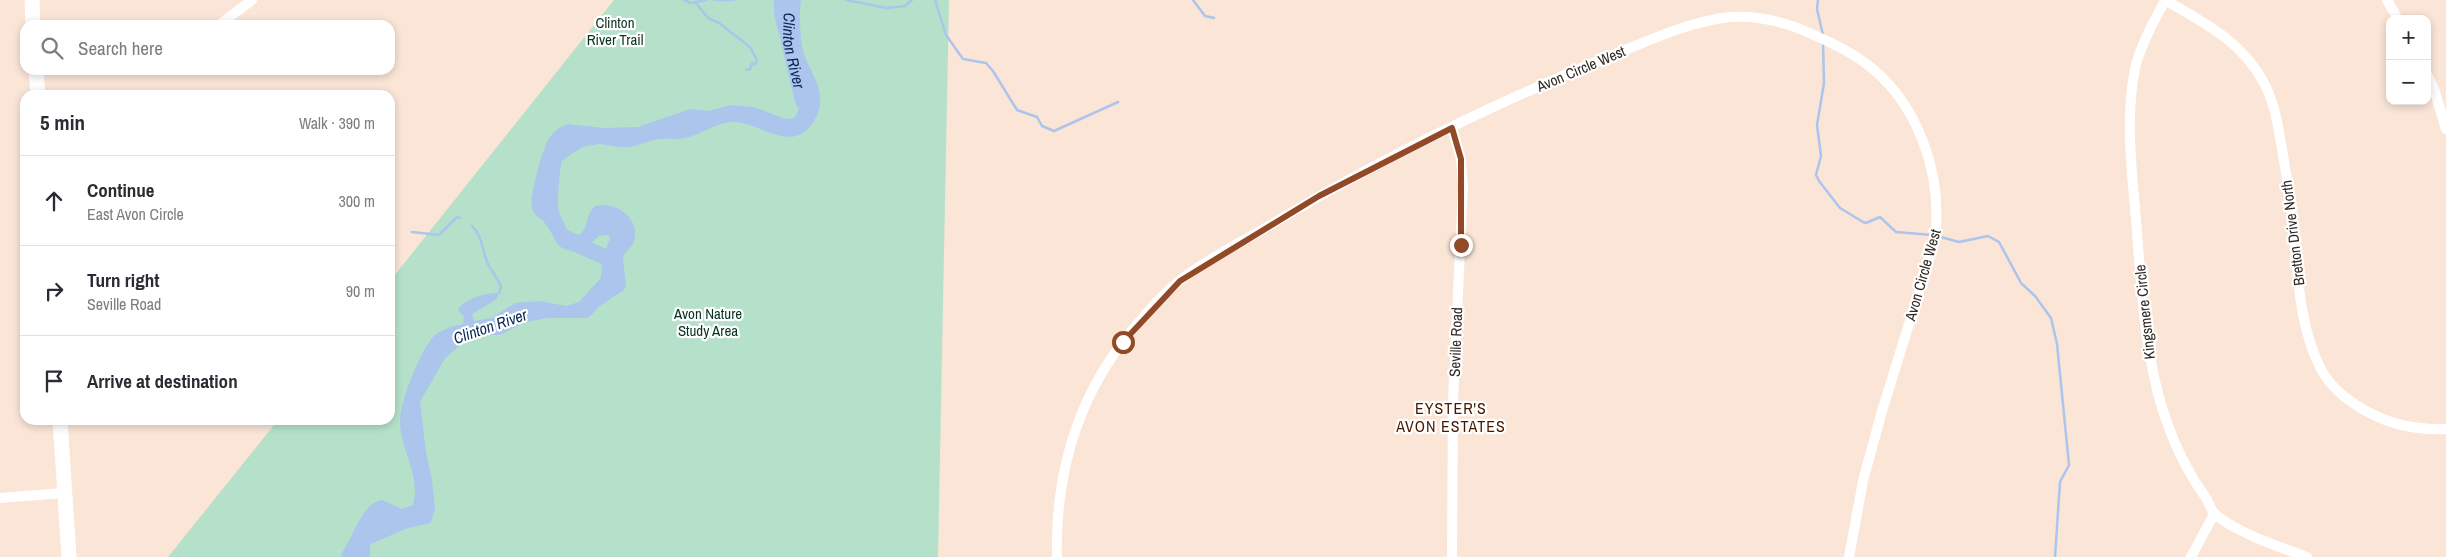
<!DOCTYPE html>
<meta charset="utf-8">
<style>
body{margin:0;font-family:"Archivo Narrow",sans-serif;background:#f2f2f3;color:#2b2b33}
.controls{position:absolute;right:15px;top:15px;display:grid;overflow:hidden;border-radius:10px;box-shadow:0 2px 8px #0003}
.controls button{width:45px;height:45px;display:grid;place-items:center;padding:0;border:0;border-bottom:1px solid #e1e1e2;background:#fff;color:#2b2b33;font:25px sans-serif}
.stop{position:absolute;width:15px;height:15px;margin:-11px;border:4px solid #924928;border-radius:50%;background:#fff}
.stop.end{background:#924928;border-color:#fff;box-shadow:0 1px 5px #0008}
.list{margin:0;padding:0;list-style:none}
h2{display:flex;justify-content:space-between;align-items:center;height:65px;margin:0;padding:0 20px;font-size:21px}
h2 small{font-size:16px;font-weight:400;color:#7c7c81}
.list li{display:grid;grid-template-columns:32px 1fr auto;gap:15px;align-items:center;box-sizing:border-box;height:90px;padding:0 20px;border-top:1px solid #e1e1e2}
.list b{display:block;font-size:19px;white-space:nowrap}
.list p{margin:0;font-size:16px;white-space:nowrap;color:#7c7c81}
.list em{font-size:16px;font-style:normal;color:#7c7c81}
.icon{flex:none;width:28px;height:28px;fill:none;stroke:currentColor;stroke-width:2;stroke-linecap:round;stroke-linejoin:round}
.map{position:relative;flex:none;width:2446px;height:557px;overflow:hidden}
.search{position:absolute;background:#fff;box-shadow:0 2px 8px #0003;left:20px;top:20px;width:375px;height:55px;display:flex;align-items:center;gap:12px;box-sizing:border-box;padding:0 18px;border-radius:15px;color:#7c7c81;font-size:19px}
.panel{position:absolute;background:#fff;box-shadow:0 2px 8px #0003;left:20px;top:90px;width:375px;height:335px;border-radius:15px}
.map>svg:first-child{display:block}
.green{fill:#b5e1ca}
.water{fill:#acc5ec}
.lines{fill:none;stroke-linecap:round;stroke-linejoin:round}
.stream{stroke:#acc5ec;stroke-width:2.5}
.river{stroke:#acc5ec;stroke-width:16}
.street{stroke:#fff;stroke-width:10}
.secondary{stroke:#fff;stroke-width:15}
.route{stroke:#924928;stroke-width:6}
.labels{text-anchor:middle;stroke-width:4.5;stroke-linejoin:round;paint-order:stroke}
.park-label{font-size:15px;fill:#0a3322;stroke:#fff}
.street-label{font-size:15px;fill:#322924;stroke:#fff}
.water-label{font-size:16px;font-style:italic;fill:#092856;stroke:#fff}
.neighbourhood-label{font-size:16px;letter-spacing:1px;fill:#481901;stroke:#fff}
</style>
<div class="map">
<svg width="2446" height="557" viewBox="0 0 2446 557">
<rect width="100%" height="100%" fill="#fae5d7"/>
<path class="green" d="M614,0H949L938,557H168L278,420H390V281Z"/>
<path class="water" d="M774,0H801C799,14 800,31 802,46C806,71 832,90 814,121C793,155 763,124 735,122C719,121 704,133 689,137C678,141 666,137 655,140C646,141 638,146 629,147C614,148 576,137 567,146C560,154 558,194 558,205C558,213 564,222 567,230L579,235C589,229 585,214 595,206C615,201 641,218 634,241C632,248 625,251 623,257L626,286L624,290L601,305L588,318H548L526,322L500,335H487L464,342L445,358L420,402L426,452L432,480L435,508L431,523L404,529L389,524H377L371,529L370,557H343C350,540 362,503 382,500L402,509L413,505C421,476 401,451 400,423C399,403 421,348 435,335C442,329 454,326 463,324L464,317L458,310C463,299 487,292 499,293L497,299L472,314L474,321L492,318L515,303L540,301L566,306L579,302L601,278L602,258L610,239L608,235L599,236L584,250C553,254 559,240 544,222C540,217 534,216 532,208C529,198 543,145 550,137C554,131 561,126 568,124L604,128L638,127L690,109L708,111L731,105L754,107L786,119L794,118C804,106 800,83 796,69C793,60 786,51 782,42C777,29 773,14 774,0Z"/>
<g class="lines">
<path class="stream" d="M684,0L691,3L706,0
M714,0H734
M846,0L887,8L905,6L912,0
M935,0L946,35L963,59L986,63L993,71L1017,110L1037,117L1042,126L1054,131L1118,102
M1193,0L1205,16L1214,18
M1818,0L1817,9L1823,35
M695,2L708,18L719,23L750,47L757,60L755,65L752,63L750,69L746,70
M1823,43L1824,83L1817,125L1821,156L1816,175L1819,181L1840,208L1863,222L1866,223L1880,217L1896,232L1932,235
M472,226C483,236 482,253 489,266C493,273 498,279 501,287L499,293
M412,232L439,235L457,217L460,218
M1937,236L1959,242L1988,236L1999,242L2021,283L2035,296L2051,318L2057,344L2069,465L2060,482L2055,557"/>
<g class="river">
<path id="s1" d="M790,0L789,42L803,101"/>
<path d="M553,164L554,156L580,139L597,136"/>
<path d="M567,240L612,260V271"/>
<path d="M349,557L358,541L413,517"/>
</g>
<path class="street" d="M2165,0C2154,22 2140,45 2135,69C2125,118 2132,171 2136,220C2144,318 2146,415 2206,498C2209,503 2211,510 2215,514C2235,532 2282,548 2307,557
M2165,0C2204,23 2242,41 2264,83C2275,104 2278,126 2282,149C2287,177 2291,206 2294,235C2298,280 2300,330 2322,371C2332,389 2352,404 2370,413C2394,426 2418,430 2446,429
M2387,0L2398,19
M219,25L252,0
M2427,74L2434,89L2446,129
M0,498L64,493
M1057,557C1055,479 1075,404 1123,342C1139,321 1159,298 1179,281C1208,258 1246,240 1277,221C1381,159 1491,105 1603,59C1643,43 1686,22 1730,17C1761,15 1789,23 1816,36C1832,43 1847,50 1861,60C1918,99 1943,174 1935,240L1882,411L1863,481L1849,557
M1452,557L1453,400L1463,187L1461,159L1452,128
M2191,557L2214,514"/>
<path class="secondary" d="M32,0L33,25
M36,70L38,95
M60,420L69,557"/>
</g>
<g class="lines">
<path class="route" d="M1123,342L1180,281L1319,196L1452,128L1461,159V245"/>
</g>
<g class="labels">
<g class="park-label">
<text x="615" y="28">Clinton<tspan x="615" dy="17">River Trail</tspan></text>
<text x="708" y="319">Avon Nature<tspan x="708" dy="17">Study Area</tspan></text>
</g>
<g class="street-label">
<text transform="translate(1581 69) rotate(-23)" y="5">Avon Circle West</text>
<text transform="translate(2293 233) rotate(-97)" y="5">Bretton Drive North</text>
<text transform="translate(1923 275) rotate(-74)" y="5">Avon Circle West</text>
<text transform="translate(2145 312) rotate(-96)" y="5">Kingsmere Circle</text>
<text transform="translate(1456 342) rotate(-88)" y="5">Seville Road</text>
</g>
<g class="water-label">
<text dy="6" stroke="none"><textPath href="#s1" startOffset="51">Clinton River</textPath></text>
<text transform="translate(490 326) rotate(-19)" y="6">Clinton River</text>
</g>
<g class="neighbourhood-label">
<text x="1451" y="414">EYSTER'S<tspan x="1451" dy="18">AVON ESTATES</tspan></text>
</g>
</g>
</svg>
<div class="controls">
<button>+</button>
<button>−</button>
</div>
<div class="stop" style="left:1123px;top:342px"></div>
<div class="stop end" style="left:1461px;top:245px"></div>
<div class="search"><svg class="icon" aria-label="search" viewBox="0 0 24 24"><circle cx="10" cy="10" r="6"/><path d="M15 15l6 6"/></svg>Search here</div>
<section class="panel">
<h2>5 min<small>Walk · 390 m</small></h2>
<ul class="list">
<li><svg class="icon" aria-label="ahead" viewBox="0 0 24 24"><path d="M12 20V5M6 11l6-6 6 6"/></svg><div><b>Continue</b><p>East Avon Circle</p></div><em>300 m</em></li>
<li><svg class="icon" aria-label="right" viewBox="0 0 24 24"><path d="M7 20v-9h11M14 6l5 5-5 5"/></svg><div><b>Turn right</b><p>Seville Road</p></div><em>90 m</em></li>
<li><svg class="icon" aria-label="arrive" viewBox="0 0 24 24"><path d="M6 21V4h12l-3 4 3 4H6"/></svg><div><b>Arrive at destination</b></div></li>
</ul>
</section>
</div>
